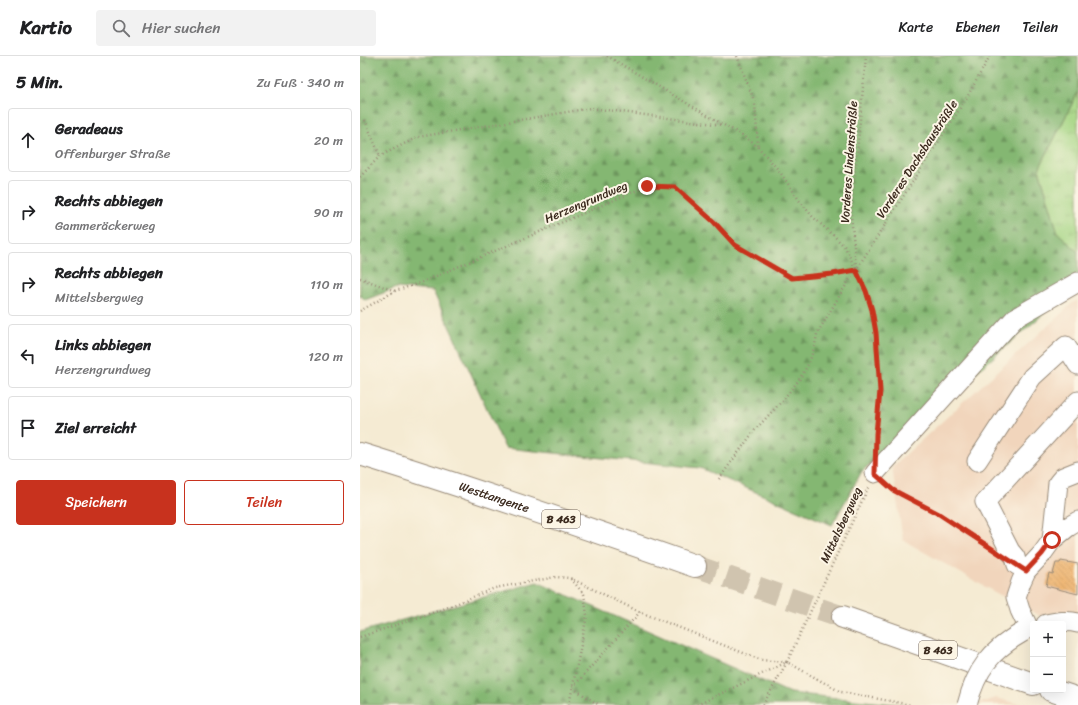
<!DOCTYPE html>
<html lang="de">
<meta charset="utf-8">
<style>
body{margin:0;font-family:Sriracha,sans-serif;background:#f2f2f2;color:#202124}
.controls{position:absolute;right:12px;bottom:12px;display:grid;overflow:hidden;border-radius:4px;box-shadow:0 4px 16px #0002}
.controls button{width:36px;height:36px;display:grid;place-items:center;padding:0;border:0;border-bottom:1px solid #e0e0e0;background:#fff;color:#202124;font:20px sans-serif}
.stop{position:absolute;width:12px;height:12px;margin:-9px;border:3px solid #c8321e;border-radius:50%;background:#fff}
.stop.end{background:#c8321e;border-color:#fff;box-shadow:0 1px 4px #0008}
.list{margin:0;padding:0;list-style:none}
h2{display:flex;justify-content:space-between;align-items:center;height:52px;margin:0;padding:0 16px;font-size:17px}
h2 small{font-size:13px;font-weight:400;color:#757577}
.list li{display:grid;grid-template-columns:26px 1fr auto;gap:12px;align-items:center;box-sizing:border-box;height:64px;margin:0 8px 8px;padding:0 8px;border:1px solid #e0e0e0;border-radius:4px}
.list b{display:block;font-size:15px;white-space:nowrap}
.list p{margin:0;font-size:13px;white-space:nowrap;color:#757577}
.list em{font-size:13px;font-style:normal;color:#757577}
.actions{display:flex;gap:8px;padding:12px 16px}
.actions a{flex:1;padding:9px 0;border:1px solid #c8321e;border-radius:4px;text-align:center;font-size:14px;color:#c8321e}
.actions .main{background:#c8321e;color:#fff}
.icon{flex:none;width:22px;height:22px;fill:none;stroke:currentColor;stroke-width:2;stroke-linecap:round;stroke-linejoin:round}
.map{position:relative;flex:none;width:718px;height:649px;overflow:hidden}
header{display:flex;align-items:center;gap:24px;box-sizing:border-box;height:56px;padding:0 20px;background:#fff;border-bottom:1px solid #e0e0e0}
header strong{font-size:19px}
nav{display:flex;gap:22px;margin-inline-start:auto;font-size:14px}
.search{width:280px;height:36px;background:#f2f2f2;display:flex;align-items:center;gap:10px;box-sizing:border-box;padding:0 14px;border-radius:4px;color:#757577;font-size:15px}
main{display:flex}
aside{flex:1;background:#fff}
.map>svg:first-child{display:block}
.built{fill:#f1d5bc}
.grass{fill:url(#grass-tufts);stroke:#708052}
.forest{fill:url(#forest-firs);stroke:#607048}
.building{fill:url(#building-back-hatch)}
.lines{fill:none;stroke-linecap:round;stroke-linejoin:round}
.highway-tunnel{stroke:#d0c4af;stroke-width:22;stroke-dasharray:22 11;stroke-linecap:butt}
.minor-casing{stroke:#988a78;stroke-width:21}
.highway-casing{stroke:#988a78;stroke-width:24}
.path{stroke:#988a78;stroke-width:2.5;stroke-dasharray:1 3;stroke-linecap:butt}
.minor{stroke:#fff;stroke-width:19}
.highway{stroke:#fff;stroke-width:22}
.minor-bridge-casing{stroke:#988a78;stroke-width:21;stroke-linecap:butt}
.path-bridge{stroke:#988a78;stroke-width:2.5;stroke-dasharray:1 3;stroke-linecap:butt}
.minor-bridge{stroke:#fff;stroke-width:19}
.route{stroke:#c8321e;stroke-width:5}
.labels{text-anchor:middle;stroke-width:4;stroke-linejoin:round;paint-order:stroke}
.shield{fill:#fcf5e5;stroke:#75675a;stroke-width:1}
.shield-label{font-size:11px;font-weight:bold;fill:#3b2a1e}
.street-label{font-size:12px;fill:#3b2a1e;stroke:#fcf5e5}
</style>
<header>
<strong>Kartio</strong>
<div class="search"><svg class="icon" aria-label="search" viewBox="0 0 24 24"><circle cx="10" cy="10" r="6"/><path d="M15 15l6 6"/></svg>Hier suchen</div>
<nav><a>Karte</a><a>Ebenen</a><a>Teilen</a></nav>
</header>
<main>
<aside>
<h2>5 Min.<small>Zu Fuß · 340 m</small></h2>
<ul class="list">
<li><svg class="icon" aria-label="ahead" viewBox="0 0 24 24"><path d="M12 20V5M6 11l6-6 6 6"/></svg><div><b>Geradeaus</b><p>Offenburger Straße</p></div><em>20 m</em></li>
<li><svg class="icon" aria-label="right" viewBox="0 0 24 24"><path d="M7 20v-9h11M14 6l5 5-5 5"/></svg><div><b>Rechts abbiegen</b><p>Gammeräckerweg</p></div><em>90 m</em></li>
<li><svg class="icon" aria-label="right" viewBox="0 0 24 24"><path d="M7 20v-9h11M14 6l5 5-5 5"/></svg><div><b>Rechts abbiegen</b><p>Mittelsbergweg</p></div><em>110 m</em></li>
<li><svg class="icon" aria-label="left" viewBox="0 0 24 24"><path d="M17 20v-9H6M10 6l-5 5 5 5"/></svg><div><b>Links abbiegen</b><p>Herzengrundweg</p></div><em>120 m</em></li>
<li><svg class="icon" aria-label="arrive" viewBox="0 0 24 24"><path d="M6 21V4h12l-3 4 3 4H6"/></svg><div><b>Ziel erreicht</b></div></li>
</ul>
<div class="actions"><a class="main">Speichern</a><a>Teilen</a></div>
</aside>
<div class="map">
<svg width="718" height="649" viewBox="0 0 718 649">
<defs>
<pattern id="grass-tufts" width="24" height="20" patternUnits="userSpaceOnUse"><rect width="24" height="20" fill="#a6d685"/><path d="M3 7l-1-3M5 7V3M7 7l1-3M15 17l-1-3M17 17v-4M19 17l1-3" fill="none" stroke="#90b872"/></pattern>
<pattern id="forest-firs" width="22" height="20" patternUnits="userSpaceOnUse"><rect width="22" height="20" fill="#84b772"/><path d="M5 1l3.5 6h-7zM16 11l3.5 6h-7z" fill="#6d955d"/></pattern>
<pattern id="building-back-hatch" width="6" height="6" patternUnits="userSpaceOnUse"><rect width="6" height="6" fill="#eeb46f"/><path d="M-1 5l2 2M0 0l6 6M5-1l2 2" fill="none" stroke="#c2935b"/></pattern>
</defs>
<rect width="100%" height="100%" fill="#fcf5e5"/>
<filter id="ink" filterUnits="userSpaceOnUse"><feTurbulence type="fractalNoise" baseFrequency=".025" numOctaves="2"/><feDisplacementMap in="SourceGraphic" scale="8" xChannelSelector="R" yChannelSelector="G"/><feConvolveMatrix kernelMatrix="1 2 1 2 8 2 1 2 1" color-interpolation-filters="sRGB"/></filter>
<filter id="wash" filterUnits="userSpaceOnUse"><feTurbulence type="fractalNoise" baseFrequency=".012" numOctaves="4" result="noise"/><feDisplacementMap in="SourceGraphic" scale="16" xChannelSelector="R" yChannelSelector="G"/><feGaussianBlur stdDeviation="0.9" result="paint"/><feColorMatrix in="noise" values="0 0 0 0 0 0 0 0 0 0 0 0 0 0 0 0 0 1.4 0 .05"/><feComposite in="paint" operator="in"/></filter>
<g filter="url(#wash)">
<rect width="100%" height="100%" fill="#f5ebd3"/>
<path class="built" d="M718,244V560L699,556L680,560L627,532L543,484L532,411L713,247Z
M636,642L662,649H614Z"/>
<path class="grass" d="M718,36V196L698,177L679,113Z"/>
<path class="forest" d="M0,0H718V36L679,113L698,177L718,196V228L502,415L472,469L340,412L145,392L73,235L36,232L5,244L0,239Z
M177,526L430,637L543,649H0V576Z"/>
<g id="blocks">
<path class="building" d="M701,505L718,508V538L686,530L689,517L693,518L696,507H700Z"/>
</g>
</g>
<g filter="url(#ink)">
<use href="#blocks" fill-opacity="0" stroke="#988a78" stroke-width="1"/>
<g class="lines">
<path class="highway-tunnel" d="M335,510L483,561"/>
<g class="minor-casing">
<path id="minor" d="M617,405L672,321L706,290L718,309
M515,417L655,262L718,226
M692,484L698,427L703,421L718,415
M657,509L655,501L650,495L625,446L718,345
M686,568C697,566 707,564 718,567
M669,573L660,554L656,541L661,526L666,515L682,498L692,484L708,471L718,465"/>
</g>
<g class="highway-casing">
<g id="highway">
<path id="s1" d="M0,398C113,433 224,471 335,510"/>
<path d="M483,561L673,628"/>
<path d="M691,634L718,643"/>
</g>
</g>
<path class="path" d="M247,0L364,69L382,79L398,91L408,102L420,116L439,144L452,160L475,181L485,191L496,214L506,235L511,254L516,277L520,335L516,393
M377,0L395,47L398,90
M5,64L20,100
M0,121L20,100L58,81L231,52L362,69
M496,211L491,159L506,0
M0,222L35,235
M0,255L35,235L60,227L287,130L315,131L354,166L375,189L432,222L473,218L496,214
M359,423L394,375L421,346L439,324L449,307L455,289L457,278L461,271L481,237L606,43L630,0
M525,427L533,434L579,458L630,491
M479,494L509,430
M0,581L81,554L135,532L196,521L210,522L280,556L401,604L427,606L481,636L551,649
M213,631L280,556
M213,632L239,649
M209,649L227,559L224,538L211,523
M337,649L427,606
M403,649L427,606"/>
<use href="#minor" class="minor"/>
<use href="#highway" class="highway"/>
<g class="minor-bridge-casing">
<path id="minor-bridge" d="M607,649C616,614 631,594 663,576"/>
</g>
<path class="path-bridge" d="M427,606L479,494"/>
<use href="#minor-bridge" class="minor-bridge"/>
</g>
</g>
<g class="lines" filter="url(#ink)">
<path class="route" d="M287,130L315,131L354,166L375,189L432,222L473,218L496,214L506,235L512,254L516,277L520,335L516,378L515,418L533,434L579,458L666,515L682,498L692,484"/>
</g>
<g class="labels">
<g class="shield">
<rect x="182" y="454" width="38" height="18" rx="3"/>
<rect x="559" y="585" width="38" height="18" rx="3"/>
</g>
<g class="shield-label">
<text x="201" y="467">B 463</text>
<text x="578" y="598">B 463</text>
</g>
<g class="street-label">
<text transform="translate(557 103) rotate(-57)" y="4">Vorderes Dachsbausträßle</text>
<text transform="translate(489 106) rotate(-86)" y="4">Vorderes Lindensträßle</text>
<text transform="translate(226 146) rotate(-23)" y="4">Herzengrundweg</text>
<text dy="4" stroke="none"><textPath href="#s1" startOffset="141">Westtangente</textPath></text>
<text transform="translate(481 469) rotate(-65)" y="4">Mittelsbergweg</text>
</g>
</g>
</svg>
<div class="controls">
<button>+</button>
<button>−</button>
</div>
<div class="stop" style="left:692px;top:484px"></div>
<div class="stop end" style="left:287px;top:130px"></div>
</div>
</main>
